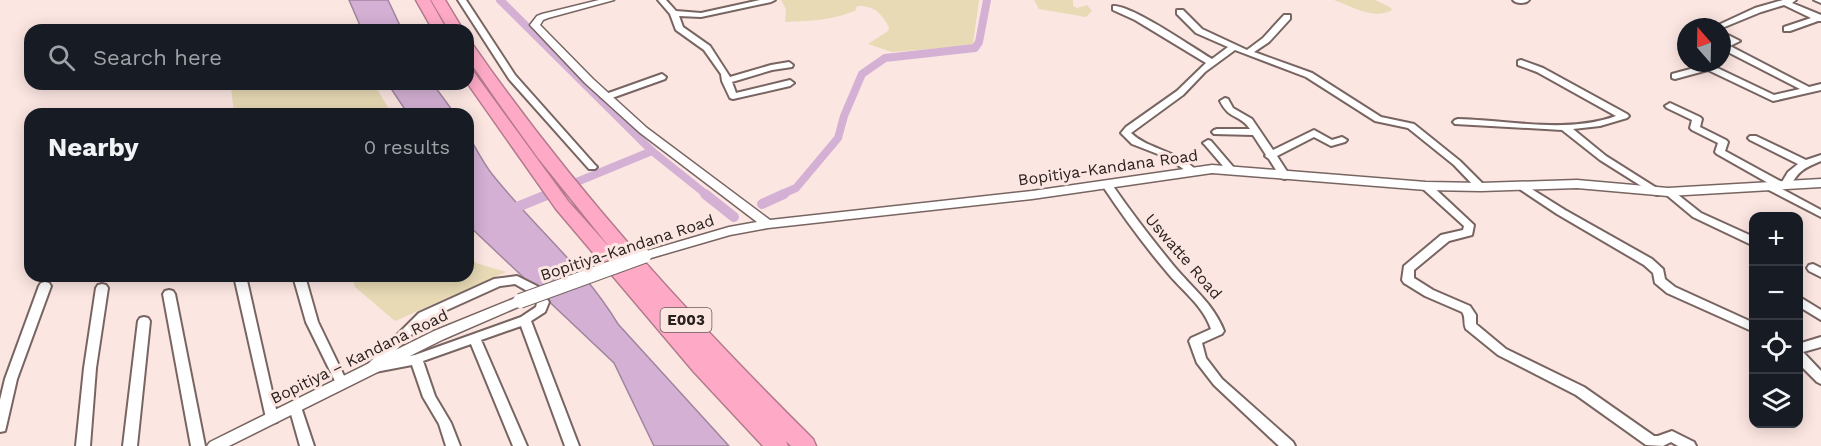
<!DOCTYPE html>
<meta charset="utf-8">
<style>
body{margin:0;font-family:"Work Sans",sans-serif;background:#20242c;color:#f1f3f6}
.controls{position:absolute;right:18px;bottom:18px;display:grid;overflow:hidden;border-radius:12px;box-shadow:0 3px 15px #0003}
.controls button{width:54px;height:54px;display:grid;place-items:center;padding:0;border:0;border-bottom:2px solid #363941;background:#171b24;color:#f1f3f6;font:30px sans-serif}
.compass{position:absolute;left:1677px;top:18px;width:54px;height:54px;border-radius:50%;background:#171b24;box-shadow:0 3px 15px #0003;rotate:340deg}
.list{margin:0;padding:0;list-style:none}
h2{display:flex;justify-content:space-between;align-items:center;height:78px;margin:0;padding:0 24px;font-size:26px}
h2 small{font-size:20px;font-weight:400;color:#9ea1a6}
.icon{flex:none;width:33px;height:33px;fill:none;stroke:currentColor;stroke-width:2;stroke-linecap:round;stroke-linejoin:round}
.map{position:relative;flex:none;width:1821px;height:446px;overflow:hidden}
.search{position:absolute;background:#171b24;box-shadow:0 3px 15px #0003;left:24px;top:24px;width:450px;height:66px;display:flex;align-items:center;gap:15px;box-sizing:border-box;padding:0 21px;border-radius:18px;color:#9ea1a6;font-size:22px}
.panel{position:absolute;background:#171b24;box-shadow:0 3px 15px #0003;left:24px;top:108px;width:450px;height:174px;border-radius:18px}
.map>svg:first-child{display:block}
.green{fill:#e7dab5}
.water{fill:#d4b0d4;stroke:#a1859e;stroke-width:1.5}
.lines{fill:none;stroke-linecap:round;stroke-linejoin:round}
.canal-far1{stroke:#d4b0d4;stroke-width:8}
.canal{stroke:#d4b0d4;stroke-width:10}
.minor-casing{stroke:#786562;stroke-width:4}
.tertiary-casing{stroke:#786562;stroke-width:3}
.motorway-casing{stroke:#b37a8c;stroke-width:3}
.minor{fill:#fff;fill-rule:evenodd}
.tertiary{fill:#fff;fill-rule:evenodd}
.motorway{fill:#feaac7;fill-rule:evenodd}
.tertiary-bridge-casing{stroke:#786562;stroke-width:16;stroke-linecap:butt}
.tertiary-bridge{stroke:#fff;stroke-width:14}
.labels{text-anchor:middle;stroke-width:6;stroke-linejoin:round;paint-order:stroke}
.shield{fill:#fce6e2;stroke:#685c5a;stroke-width:1.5}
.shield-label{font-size:15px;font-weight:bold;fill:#29211f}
.street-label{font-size:16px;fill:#29211f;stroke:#fce6e2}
</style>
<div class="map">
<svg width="1821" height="446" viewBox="0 0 1821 446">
<rect width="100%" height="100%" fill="#fce6e2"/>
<path class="green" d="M781,0H979L973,44L967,46L892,52L868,44L888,31L889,27C881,13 875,6 858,6L855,8L857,10C834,20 810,21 785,22L786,9Z
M1034,0H1073V6L1077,8L1087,5L1092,11L1086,17L1039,9Z
M1334,0H1375L1390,7L1392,10C1373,20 1353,7 1334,0Z
M238,84H374L392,114H234L231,86Z
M468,252L476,263L506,272L395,321L355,287L352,276H468Z"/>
<path class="water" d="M349,0H388L402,30H362Z
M388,84H433L455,114H408Z
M468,135C476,148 483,163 492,174C533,226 584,267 618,324L729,446H654L614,363L468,225Z"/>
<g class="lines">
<path class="canal-far1" d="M500,0L652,151L707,195
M545,195L652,151
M780,195L796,188L838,138L844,116L862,74L885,58L975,48L979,42L987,0"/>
<path class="canal" d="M705,194L734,217
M762,204L784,194
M510,210L549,194"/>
<g class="minor-casing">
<path id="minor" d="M458,0H466L515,75L595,165L597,167L595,169H589L509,79Z
M658,0H666L676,11L701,13L760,0H775L771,2L701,17L679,16L683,27L710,46L730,77L771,65L789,62L793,65L792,67L772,70L732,82L736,93L790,80L794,83L790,86L733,99L730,98L722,81L721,74L704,50L676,30L670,14Z
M1513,0H1529C1526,4 1516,4 1513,0Z
M1783,0H1796L1792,3L1821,15V21H1818L1790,31H1784V27L1811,18L1784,5L1761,12L1722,28L1714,27L1755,8Z
M1814,0H1821V3Z
M1113,6C1132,5 1192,47 1212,59L1228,47L1196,33L1177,14V10H1183L1202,29L1247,50L1263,38L1284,15H1290V19L1269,42L1254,52L1312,73L1381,117L1414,124L1460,161L1486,187L1481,190L1477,189L1454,165L1408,128L1375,121L1306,77L1235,50L1205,72L1183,95L1131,133C1149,150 1177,150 1197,171L1192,174L1189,173L1168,158L1132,144L1121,133L1126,127L1177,91L1206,63L1135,20L1113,10Z
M1722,32L1740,41L1730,46L1809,87L1821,84V90L1773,101L1708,70L1675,79L1672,78V74L1709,64L1774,95L1800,89L1722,49V44L1729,41L1722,37Z
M1521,60L1543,68L1627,114L1629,116L1627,118L1600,126L1573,129L1606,156L1663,192L1668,189L1672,190L1701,213L1754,237V246L1693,217L1663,192L1658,195L1654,194L1600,160L1562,130L1455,124L1453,122L1455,120L1458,119C1509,120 1567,134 1616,116L1537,72L1518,65V61Z
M662,74L666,77L665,79L609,99L606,100L601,97L603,95Z
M1225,98L1228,99L1233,108L1252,119L1273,150L1314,130L1332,140L1342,137L1347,140L1345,142L1331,146L1314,137L1277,156L1290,176L1285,179L1281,178L1269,159L1265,156L1266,155L1253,135L1214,134L1212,132L1214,130L1217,129H1250C1240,114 1229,120 1220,101Z
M1670,103L1700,117L1702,119L1700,127L1726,140L1728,142L1725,151L1782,182L1788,172L1798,164L1750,140L1748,138L1750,136H1756L1806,160L1821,155V161C1804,168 1798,171 1790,187L1782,189L1821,210V217L1767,189L1766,187L1770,184L1717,154L1715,152L1718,143L1692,130L1690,128L1692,120L1667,108L1665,106Z
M1208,140L1211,141L1235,169L1237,171L1235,173H1229L1205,145L1203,143Z
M1107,182L1111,183C1130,211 1151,238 1173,265C1191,287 1213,303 1224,331L1222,334L1202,343L1206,358L1222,379L1293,442L1295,446H1279L1214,385L1197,363L1189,341L1191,338L1211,329C1203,305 1181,290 1166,271C1143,244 1122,215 1102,185Z
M1426,183L1430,184L1474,225L1472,235L1449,241L1414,270V278L1433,290L1470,306L1476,315V324L1506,349L1584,387L1654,436H1658L1672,431L1694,442L1696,446H1678L1671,442L1663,446L1646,445L1576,395L1498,355L1466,329C1463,323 1466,317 1462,312L1425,296L1404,283L1402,280L1404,266L1441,235L1463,230L1464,226L1422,188L1421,186Z
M1522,183L1565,210L1652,259L1663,269L1665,279L1675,287L1754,323V332L1667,293L1655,283L1653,273L1644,265L1557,214L1518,188L1517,186Z
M1813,264L1821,268V277L1809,271L1807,268L1809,265Z
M234,276H246L278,418L277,422L272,423L267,422L266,418Z
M293,276H305L318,322L347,382L345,385L341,387L337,385L306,322Z
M517,276L537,286L549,302L545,312L531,321L579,446H565L521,326L481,340L527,446H513L471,344L423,361L435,396L451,423L460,446H446L439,424L423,397L412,365L370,373L366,371L364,368L419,313L494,279ZM515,284L529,292L537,303L536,307L521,317L415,355L386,360L427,319L500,286Z
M45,282L49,283L51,286L17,379L6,427L5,431L0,432V400L5,379L39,286L41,283Z
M102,284L106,285L108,288L96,368L90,446H76L84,368L96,288L98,285Z
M169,290L173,291L175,294L205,446H191L163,294L165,291Z
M1798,296L1821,310V320L1798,306Z
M144,317L148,318L150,321L137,446H123L138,321L140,318Z
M1821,337V347L1803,352L1821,371V384L1817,382L1798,363V344Z
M295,402L299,403L301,407L314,446H300L289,407L291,403Z"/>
</g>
<g class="tertiary-casing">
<path id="tertiary" d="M599,0H614L548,18L543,20L540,25L593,79L647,128L770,220L1032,191L1212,165L1426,182L1481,183L1577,180L1668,188L1821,179V187L1668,196L1577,188L1481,191L1426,190L1212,173L1032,199L768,228L730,235L644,260L640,259L638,256L640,253L729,227L757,222L639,132L585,83L530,25L537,16L542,14Z
M520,296L525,298L527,301L525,304L444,339L229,446H207L210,442L434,331Z"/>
</g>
<g class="motorway-casing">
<path id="motorway" d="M416,0H430L447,30H433Z
M431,0H445L463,30H449Z
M468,44L473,45C573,189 689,316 813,439L816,446H791L786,441L788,446H763L694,372L556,209L468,84V70L473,71L568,201L611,249L538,158L500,105L468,59Z"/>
</g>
<use href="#minor" class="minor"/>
<use href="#tertiary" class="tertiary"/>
<use href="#motorway" class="motorway"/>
<g class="tertiary-bridge-casing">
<path id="tertiary-bridge" d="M520,301L644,256"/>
</g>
<use href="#tertiary-bridge" class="tertiary-bridge"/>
</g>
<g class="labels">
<rect class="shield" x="660.5" y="308" width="51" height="24" rx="4.5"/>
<g class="shield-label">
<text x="686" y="325">E003</text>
</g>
<g class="street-label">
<text transform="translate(1108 167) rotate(-8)" y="6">Bopitiya-Kandana Road</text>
<text transform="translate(627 247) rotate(-18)" y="6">Bopitiya-Kandana Road</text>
<text transform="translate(1184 256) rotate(49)" y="6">Uswatte Road</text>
<text transform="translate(359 356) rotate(-26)" y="6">Bopitiya – Kandana Road</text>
</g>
</g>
</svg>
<div class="controls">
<button>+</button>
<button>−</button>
<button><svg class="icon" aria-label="locate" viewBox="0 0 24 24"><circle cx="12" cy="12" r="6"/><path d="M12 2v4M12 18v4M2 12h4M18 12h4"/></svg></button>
<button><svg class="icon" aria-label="layers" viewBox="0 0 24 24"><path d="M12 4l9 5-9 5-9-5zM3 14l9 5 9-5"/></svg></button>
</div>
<svg class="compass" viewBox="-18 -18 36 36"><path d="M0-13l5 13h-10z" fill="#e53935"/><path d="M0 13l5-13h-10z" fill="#9ea1a6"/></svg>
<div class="search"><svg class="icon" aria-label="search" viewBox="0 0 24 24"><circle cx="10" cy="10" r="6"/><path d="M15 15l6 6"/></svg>Search here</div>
<section class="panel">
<h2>Nearby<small>0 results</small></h2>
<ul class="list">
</ul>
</section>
</div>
